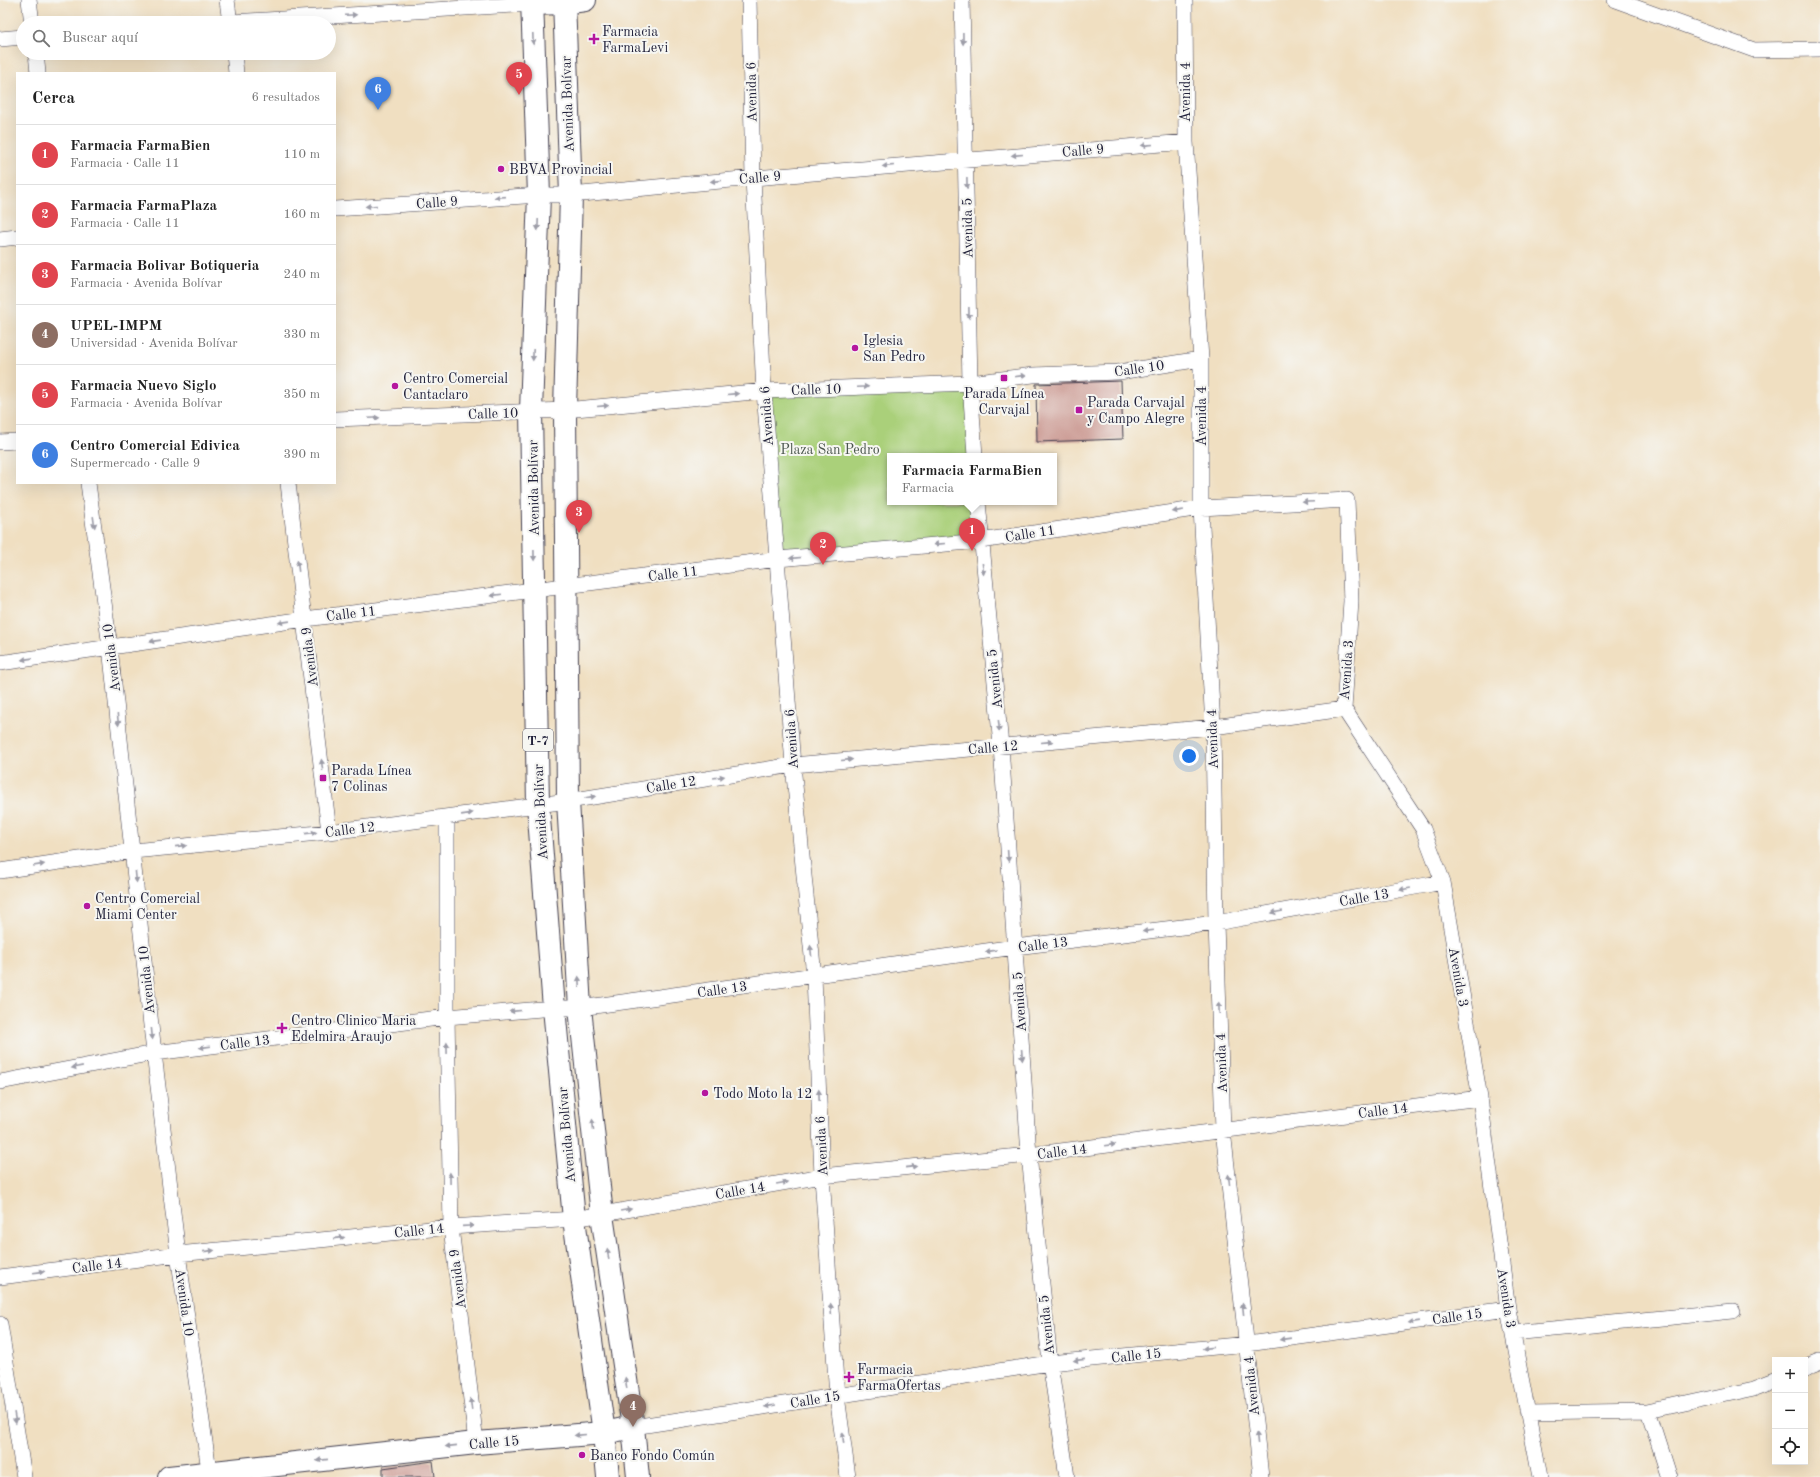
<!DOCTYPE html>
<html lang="es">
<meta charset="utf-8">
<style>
body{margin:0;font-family:"Old Standard TT",serif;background:#f6f6f6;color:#222}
.controls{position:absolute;right:12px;bottom:12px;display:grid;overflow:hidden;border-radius:0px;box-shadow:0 4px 16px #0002}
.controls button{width:36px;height:36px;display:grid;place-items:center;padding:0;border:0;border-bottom:1px solid #e0e0e0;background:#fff;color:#222;font:20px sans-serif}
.you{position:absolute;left:1189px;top:756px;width:14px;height:14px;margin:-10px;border:3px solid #fff;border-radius:50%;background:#1a73e8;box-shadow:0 0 0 6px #1a73e833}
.badge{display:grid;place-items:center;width:26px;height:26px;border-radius:50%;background:#111827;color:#fff;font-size:13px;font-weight:700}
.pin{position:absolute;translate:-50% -33px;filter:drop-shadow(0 1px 2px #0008)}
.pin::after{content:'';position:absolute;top:21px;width:14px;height:12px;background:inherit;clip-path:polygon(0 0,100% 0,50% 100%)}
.popup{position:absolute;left:887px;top:453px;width:170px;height:52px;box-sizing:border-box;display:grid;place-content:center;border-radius:0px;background:#fff;filter:drop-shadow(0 1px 3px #0005);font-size:13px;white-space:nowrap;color:#767676}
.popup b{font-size:15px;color:#222}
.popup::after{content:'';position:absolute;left:50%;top:100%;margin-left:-8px;border:8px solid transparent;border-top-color:#fff}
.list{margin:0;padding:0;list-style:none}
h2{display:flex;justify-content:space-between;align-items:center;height:52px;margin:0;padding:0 16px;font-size:17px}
h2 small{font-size:13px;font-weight:400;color:#767676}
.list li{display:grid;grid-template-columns:26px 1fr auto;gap:12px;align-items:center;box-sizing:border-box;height:60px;padding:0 16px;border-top:1px solid #e0e0e0}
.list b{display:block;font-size:15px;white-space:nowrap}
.list p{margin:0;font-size:13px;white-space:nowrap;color:#767676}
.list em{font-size:13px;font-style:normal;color:#767676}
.icon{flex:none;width:22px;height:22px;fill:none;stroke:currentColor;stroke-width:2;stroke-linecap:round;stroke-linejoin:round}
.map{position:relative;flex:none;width:1820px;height:1477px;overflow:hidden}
.search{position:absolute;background:#fff;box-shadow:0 4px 16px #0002;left:16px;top:16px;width:320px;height:44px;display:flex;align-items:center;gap:10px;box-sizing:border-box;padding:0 14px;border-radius:22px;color:#767676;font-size:15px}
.panel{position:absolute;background:#fff;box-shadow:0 4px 16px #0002;left:16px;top:72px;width:320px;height:412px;border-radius:0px}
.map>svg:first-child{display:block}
.green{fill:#aad07a;stroke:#66795a}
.building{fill:#cc9b94}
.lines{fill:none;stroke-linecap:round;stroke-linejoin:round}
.minor-casing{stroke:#413e4f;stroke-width:16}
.secondary-casing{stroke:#413e4f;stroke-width:24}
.trunk-casing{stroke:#413e4f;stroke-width:24}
.minor{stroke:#fff;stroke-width:15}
.secondary{stroke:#fff;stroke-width:22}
.trunk{stroke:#fff;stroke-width:22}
.oneway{fill:#9c9ca7}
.poi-dot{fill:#b5179e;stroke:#f6f6f2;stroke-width:1.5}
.labels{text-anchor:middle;stroke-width:4;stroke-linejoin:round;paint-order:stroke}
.shield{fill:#f6f6f2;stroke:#626272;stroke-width:1}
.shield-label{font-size:13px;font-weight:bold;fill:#22223b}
.poi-label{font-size:14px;fill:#22223b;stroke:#f6f6f2;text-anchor:start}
.street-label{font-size:14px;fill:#22223b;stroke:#f6f6f2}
.park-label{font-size:14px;fill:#4b564e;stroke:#f6f6f2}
</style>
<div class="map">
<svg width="1820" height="1477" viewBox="0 0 1820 1477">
<rect width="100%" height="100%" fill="#f6f6f2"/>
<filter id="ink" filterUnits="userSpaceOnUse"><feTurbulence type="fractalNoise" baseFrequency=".025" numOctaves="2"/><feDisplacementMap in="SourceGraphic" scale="8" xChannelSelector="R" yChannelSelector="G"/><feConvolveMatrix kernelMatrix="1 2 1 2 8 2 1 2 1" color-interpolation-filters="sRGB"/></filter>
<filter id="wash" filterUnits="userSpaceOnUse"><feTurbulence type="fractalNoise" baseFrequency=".012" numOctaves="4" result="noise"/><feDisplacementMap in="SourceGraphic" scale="16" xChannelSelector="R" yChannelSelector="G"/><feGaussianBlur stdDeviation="0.9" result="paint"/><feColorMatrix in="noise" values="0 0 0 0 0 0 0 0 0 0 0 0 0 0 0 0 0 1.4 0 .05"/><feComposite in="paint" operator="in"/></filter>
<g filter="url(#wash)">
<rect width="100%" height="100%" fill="#f0dfc1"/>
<path class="green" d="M970,383L975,456H890V502H978L980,541L778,559L764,391Z"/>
<g id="blocks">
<path class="building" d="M1121,381L1123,439L1037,442L1036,384Z
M433,1461L435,1477H383V1468Z"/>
</g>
</g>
<g filter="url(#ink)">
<use href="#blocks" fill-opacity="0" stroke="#413e4f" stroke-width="1"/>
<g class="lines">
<g class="minor-casing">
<path id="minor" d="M29,0L32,23
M227,0L230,23
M749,0L753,178L764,391L793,765L814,976L822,1176L837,1396L848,1477
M962,0L970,383L975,456
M1185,0L1186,142L1201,359V508L1213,727L1216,923L1223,1130L1261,1477
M1615,0L1754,50L1820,49
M214,23L532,4
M0,39L23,37
M36,53L38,73
M234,53L236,73
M335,209L539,195H571L753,178L1186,142
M0,239L17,237
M335,419L565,410L764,391L970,383L1033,375L1119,372L1201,359
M0,442L17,441
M88,483L110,647L154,1053L178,1254L210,1477
M288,483L329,832
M978,502L1001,746L1029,1155L1050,1363L1067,1477
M0,663L305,619L778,559L980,541L1201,508L1347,500L1351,601L1344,709L1423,829L1443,882L1480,1098L1508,1309L1540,1477
M447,817V1017L451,1227L476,1443
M0,871L133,851L329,832L568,801L793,765L1213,727L1344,709
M0,1082L154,1053L447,1017L554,1008H580L1015,947L1216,923L1443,882
M0,1277L178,1254L451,1227L574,1219L822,1176L1029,1155L1480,1098
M0,1324L24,1477
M1513,1333L1733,1311
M1805,1368L1820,1362
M1648,1411L1669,1477
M1529,1413L1648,1411L1754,1388L1775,1380
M633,1427L1050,1363L1247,1344L1508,1309"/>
</g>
<g class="secondary-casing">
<path id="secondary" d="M532,4L564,3L585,0
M169,1477L476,1443L604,1433L633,1427"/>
</g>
<g class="trunk-casing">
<path id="trunk" d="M532,0L539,195L531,411L538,805L554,1008L574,1219L604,1433L608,1477
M564,0L571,195L565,410L568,801L580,1008L602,1215L633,1427L638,1477"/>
</g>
<use href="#minor" class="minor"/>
<use href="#secondary" class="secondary"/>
<use href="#trunk" class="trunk"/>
</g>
<defs><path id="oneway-solid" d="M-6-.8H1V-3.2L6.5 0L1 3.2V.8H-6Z"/></defs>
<g class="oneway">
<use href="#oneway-solid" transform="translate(351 15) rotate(-3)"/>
<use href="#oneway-solid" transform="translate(533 39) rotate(88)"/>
<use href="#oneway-solid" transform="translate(963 39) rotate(89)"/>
<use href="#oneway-solid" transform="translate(1147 145) rotate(175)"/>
<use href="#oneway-solid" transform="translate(1017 155) rotate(175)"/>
<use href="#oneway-solid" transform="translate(888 166) rotate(175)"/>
<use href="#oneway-solid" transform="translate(716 181) rotate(175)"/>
<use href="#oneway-solid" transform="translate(967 183) rotate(89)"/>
<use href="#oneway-solid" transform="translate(500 197) rotate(176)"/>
<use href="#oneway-solid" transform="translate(371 206) rotate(176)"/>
<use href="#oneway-solid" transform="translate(538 225) rotate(92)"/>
<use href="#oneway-solid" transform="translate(969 313) rotate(89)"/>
<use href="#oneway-solid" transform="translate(533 355) rotate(92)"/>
<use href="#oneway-solid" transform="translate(1020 376) rotate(-7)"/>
<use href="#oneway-solid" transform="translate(863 387) rotate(-2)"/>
<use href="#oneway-solid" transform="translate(733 394) rotate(-5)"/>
<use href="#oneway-solid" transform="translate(603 406) rotate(-5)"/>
<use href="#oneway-solid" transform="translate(374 418) rotate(-2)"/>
<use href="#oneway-solid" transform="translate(1308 502) rotate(177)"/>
<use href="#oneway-solid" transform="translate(1178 511) rotate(171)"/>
<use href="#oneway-solid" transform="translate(94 522) rotate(82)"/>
<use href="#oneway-solid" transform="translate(939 544) rotate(175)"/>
<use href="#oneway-solid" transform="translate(534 555) rotate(89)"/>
<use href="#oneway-solid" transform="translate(795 558) rotate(175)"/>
<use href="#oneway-solid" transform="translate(298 566) rotate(-97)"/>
<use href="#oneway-solid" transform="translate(983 569) rotate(84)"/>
<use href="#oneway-solid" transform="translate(496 595) rotate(173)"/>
<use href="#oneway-solid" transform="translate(284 622) rotate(172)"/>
<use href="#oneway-solid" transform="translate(155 641) rotate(172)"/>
<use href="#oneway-solid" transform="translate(27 659) rotate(172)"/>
<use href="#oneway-solid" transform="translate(118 720) rotate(84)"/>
<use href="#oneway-solid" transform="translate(999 726) rotate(84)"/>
<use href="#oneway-solid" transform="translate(1047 742) rotate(-5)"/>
<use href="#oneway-solid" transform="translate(847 760) rotate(-5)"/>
<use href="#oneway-solid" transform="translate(322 765) rotate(-97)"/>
<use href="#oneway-solid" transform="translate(719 777) rotate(-9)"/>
<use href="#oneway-solid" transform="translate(590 797) rotate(-9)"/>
<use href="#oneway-solid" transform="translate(467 814) rotate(-8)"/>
<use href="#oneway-solid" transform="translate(311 833) rotate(-6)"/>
<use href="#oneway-solid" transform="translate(181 846) rotate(-6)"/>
<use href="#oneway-solid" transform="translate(1008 856) rotate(86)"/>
<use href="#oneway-solid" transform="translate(39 865) rotate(-9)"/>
<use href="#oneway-solid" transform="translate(136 877) rotate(84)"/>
<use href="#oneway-solid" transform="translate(1405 889) rotate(170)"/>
<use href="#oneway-solid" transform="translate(1277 912) rotate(170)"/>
<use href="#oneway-solid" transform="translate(1148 931) rotate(173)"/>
<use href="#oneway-solid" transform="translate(811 951) rotate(-96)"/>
<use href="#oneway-solid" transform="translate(991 951) rotate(172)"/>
<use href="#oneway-solid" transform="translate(579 982) rotate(-93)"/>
<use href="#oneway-solid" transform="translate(1219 1008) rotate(-92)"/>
<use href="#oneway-solid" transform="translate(515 1011) rotate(175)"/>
<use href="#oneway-solid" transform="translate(152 1034) rotate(84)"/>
<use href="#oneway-solid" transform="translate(205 1047) rotate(173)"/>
<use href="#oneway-solid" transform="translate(447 1048) rotate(-91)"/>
<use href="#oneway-solid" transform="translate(1022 1055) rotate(86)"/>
<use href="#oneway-solid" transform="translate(77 1067) rotate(169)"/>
<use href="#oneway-solid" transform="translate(819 1095) rotate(-92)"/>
<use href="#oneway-solid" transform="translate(593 1125) rotate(-96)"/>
<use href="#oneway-solid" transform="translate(1110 1145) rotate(-7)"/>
<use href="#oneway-solid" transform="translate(911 1167) rotate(-6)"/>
<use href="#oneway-solid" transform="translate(450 1178) rotate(-91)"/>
<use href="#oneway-solid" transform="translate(1229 1180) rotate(-96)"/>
<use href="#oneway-solid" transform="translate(782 1183) rotate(-10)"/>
<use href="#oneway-solid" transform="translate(626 1210) rotate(-10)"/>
<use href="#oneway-solid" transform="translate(468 1226) rotate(-4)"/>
<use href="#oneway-solid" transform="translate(339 1238) rotate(-6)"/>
<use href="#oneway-solid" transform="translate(209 1251) rotate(-6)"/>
<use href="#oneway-solid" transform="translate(608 1254) rotate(-98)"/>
<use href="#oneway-solid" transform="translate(39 1272) rotate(-7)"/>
<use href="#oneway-solid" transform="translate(831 1309) rotate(-94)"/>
<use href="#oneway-solid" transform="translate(1243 1309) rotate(-96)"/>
<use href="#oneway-solid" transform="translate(1414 1322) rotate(172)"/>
<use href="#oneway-solid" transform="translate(1285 1339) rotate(172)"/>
<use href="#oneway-solid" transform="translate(1208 1348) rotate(174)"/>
<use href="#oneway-solid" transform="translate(1079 1360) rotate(174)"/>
<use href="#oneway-solid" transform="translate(626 1383) rotate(-98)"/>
<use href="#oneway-solid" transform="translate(471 1404) rotate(-97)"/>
<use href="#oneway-solid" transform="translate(770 1406) rotate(171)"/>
<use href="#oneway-solid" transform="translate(15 1418) rotate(81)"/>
<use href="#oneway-solid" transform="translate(580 1435) rotate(175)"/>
<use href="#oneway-solid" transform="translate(843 1438) rotate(-97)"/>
<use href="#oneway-solid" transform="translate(1257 1438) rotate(-96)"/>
<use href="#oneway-solid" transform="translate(451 1446) rotate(174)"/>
<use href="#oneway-solid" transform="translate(322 1460) rotate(174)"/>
</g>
</g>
<g class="poi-dot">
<path d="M592 33h4v4h4v4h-4v4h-4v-4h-4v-4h4z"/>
<circle cx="501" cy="169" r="4"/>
<circle cx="855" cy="348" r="4"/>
<rect x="1000" y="374" width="8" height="8" rx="2"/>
<circle cx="395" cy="386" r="4"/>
<rect x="1075" y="406" width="8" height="8" rx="2"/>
<rect x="319" y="774" width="8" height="8" rx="2"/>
<circle cx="87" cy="906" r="4"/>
<path d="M280 1022h4v4h4v4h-4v4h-4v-4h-4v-4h4z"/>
<circle cx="705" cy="1093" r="4"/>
<path d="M847 1371h4v4h4v4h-4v4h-4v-4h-4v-4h4z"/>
<circle cx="582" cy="1455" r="4"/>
</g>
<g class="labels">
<rect class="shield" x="523" y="729" width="30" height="22" rx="3"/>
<g class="shield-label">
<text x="538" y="745">T-7</text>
</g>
<g class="poi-label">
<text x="602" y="36">Farmacia<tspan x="602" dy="16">FarmaLevi</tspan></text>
<text x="509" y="174">BBVA Provincial</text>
<text x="863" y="345">Iglesia<tspan x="863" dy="16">San Pedro</tspan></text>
<text x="403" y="383">Centro Comercial<tspan x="403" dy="16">Cantaclaro</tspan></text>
<text x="1004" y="398" text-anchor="middle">Parada Línea<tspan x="1004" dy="16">Carvajal</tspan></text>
<text x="1087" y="407">Parada Carvajal<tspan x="1087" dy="16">y Campo Alegre</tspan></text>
<text x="331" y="775">Parada Línea<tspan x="331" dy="16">7 Colinas</tspan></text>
<text x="95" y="903">Centro Comercial<tspan x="95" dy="16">Miami Center</tspan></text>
<text x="291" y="1025">Centro Clinico Maria<tspan x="291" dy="16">Edelmira Araujo</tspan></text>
<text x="713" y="1098">Todo Moto la 12</text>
<text x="857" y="1374">Farmacia<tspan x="857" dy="16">FarmaOfertas</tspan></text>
<text x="590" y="1460">Banco Fondo Común</text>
</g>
<g class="street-label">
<text transform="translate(751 92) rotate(-91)" y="5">Avenida 6</text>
<text transform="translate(1185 92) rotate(-90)" y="5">Avenida 4</text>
<text transform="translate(567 104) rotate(-92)" y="5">Avenida Bolívar</text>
<text transform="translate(1083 150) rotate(-5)" y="5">Calle 9</text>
<text transform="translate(760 177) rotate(-5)" y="5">Calle 9</text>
<text transform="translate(437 202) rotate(-4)" y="5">Calle 9</text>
<text transform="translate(967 228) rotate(-91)" y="5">Avenida 5</text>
<text transform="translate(1139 368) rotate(-8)" y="5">Calle 10</text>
<text transform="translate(816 389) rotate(-2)" y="5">Calle 10</text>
<text transform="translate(493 413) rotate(-2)" y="5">Calle 10</text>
<text transform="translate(766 416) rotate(-94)" y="5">Avenida 6</text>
<text transform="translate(1201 416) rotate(-90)" y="5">Avenida 4</text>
<text transform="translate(533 488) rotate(-91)" y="5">Avenida Bolívar</text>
<text transform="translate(1030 533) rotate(-9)" y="5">Calle 11</text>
<text transform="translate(673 573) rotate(-7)" y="5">Calle 11</text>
<text transform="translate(351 613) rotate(-7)" y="5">Calle 11</text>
<text transform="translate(309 657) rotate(-97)" y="5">Avenida 9</text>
<text transform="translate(111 658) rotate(-97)" y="5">Avenida 10</text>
<text transform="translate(1346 670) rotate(-86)" y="5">Avenida 3</text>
<text transform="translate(994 679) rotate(-96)" y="5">Avenida 5</text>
<text transform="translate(791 739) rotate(-94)" y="5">Avenida 6</text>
<text transform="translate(1212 739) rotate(-92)" y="5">Avenida 4</text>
<text transform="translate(993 747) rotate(-5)" y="5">Calle 12</text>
<text transform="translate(671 784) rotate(-9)" y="5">Calle 12</text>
<text transform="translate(540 812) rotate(-93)" y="5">Avenida Bolívar</text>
<text transform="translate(350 829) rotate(-7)" y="5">Calle 12</text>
<text transform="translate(1364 897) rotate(-10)" y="5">Calle 13</text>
<text transform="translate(1043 944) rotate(-7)" y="5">Calle 13</text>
<text transform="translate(1459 977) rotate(80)" y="5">Avenida 3</text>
<text transform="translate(146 980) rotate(-96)" y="5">Avenida 10</text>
<text transform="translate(722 989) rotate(-8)" y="5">Calle 13</text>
<text transform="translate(1019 1002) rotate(-94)" y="5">Avenida 5</text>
<text transform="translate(245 1042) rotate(-7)" y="5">Calle 13</text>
<text transform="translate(1221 1063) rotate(-92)" y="5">Avenida 4</text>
<text transform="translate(1383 1110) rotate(-7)" y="5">Calle 14</text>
<text transform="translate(566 1135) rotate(-95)" y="5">Avenida Bolívar</text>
<text transform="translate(821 1146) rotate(-93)" y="5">Avenida 6</text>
<text transform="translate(1062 1151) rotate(-7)" y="5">Calle 14</text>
<text transform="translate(740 1190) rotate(-10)" y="5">Calle 14</text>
<text transform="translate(419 1230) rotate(-6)" y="5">Calle 14</text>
<text transform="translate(97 1265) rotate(-7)" y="5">Calle 14</text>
<text transform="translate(457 1279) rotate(-97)" y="5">Avenida 9</text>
<text transform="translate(1507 1298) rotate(81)" y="5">Avenida 3</text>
<text transform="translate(185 1302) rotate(82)" y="5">Avenida 10</text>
<text transform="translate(1457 1316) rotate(-8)" y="5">Calle 15</text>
<text transform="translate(1046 1325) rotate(-96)" y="5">Avenida 5</text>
<text transform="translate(1136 1355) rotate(-6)" y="5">Calle 15</text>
<text transform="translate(1251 1386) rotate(-96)" y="5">Avenida 4</text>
<text transform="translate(815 1399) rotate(-9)" y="5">Calle 15</text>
<text transform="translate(494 1442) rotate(-5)" y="5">Calle 15</text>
</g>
<g class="park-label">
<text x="830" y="454">Plaza San Pedro</text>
</g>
</g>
</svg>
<div class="controls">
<button>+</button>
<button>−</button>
<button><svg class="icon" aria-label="locate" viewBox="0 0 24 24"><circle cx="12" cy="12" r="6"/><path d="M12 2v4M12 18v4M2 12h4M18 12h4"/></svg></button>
</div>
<div class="you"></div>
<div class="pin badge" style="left:972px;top:551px;background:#e0444e">1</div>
<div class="popup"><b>Farmacia FarmaBien</b>Farmacia</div>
<div class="pin badge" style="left:823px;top:565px;background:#e0444e">2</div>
<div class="pin badge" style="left:579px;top:533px;background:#e0444e">3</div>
<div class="pin badge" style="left:633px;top:1427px;background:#8d6e63">4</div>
<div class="pin badge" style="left:519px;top:95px;background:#e0444e">5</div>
<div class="pin badge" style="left:378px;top:110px;background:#3f7fe0">6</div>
<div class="search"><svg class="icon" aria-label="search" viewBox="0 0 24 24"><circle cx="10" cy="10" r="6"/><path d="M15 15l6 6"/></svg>Buscar aquí</div>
<section class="panel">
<h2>Cerca<small>6 resultados</small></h2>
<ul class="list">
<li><span class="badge" style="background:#e0444e">1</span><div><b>Farmacia FarmaBien</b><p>Farmacia · Calle 11</p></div><em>110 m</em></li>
<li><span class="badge" style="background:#e0444e">2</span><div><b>Farmacia FarmaPlaza</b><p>Farmacia · Calle 11</p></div><em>160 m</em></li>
<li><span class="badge" style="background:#e0444e">3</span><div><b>Farmacia Bolivar Botiqueria</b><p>Farmacia · Avenida Bolívar</p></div><em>240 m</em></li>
<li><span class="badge" style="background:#8d6e63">4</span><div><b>UPEL-IMPM</b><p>Universidad · Avenida Bolívar</p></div><em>330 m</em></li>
<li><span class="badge" style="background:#e0444e">5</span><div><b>Farmacia Nuevo Siglo</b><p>Farmacia · Avenida Bolívar</p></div><em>350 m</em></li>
<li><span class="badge" style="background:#3f7fe0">6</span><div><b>Centro Comercial Edivica</b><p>Supermercado · Calle 9</p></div><em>390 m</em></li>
</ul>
</section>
</div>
